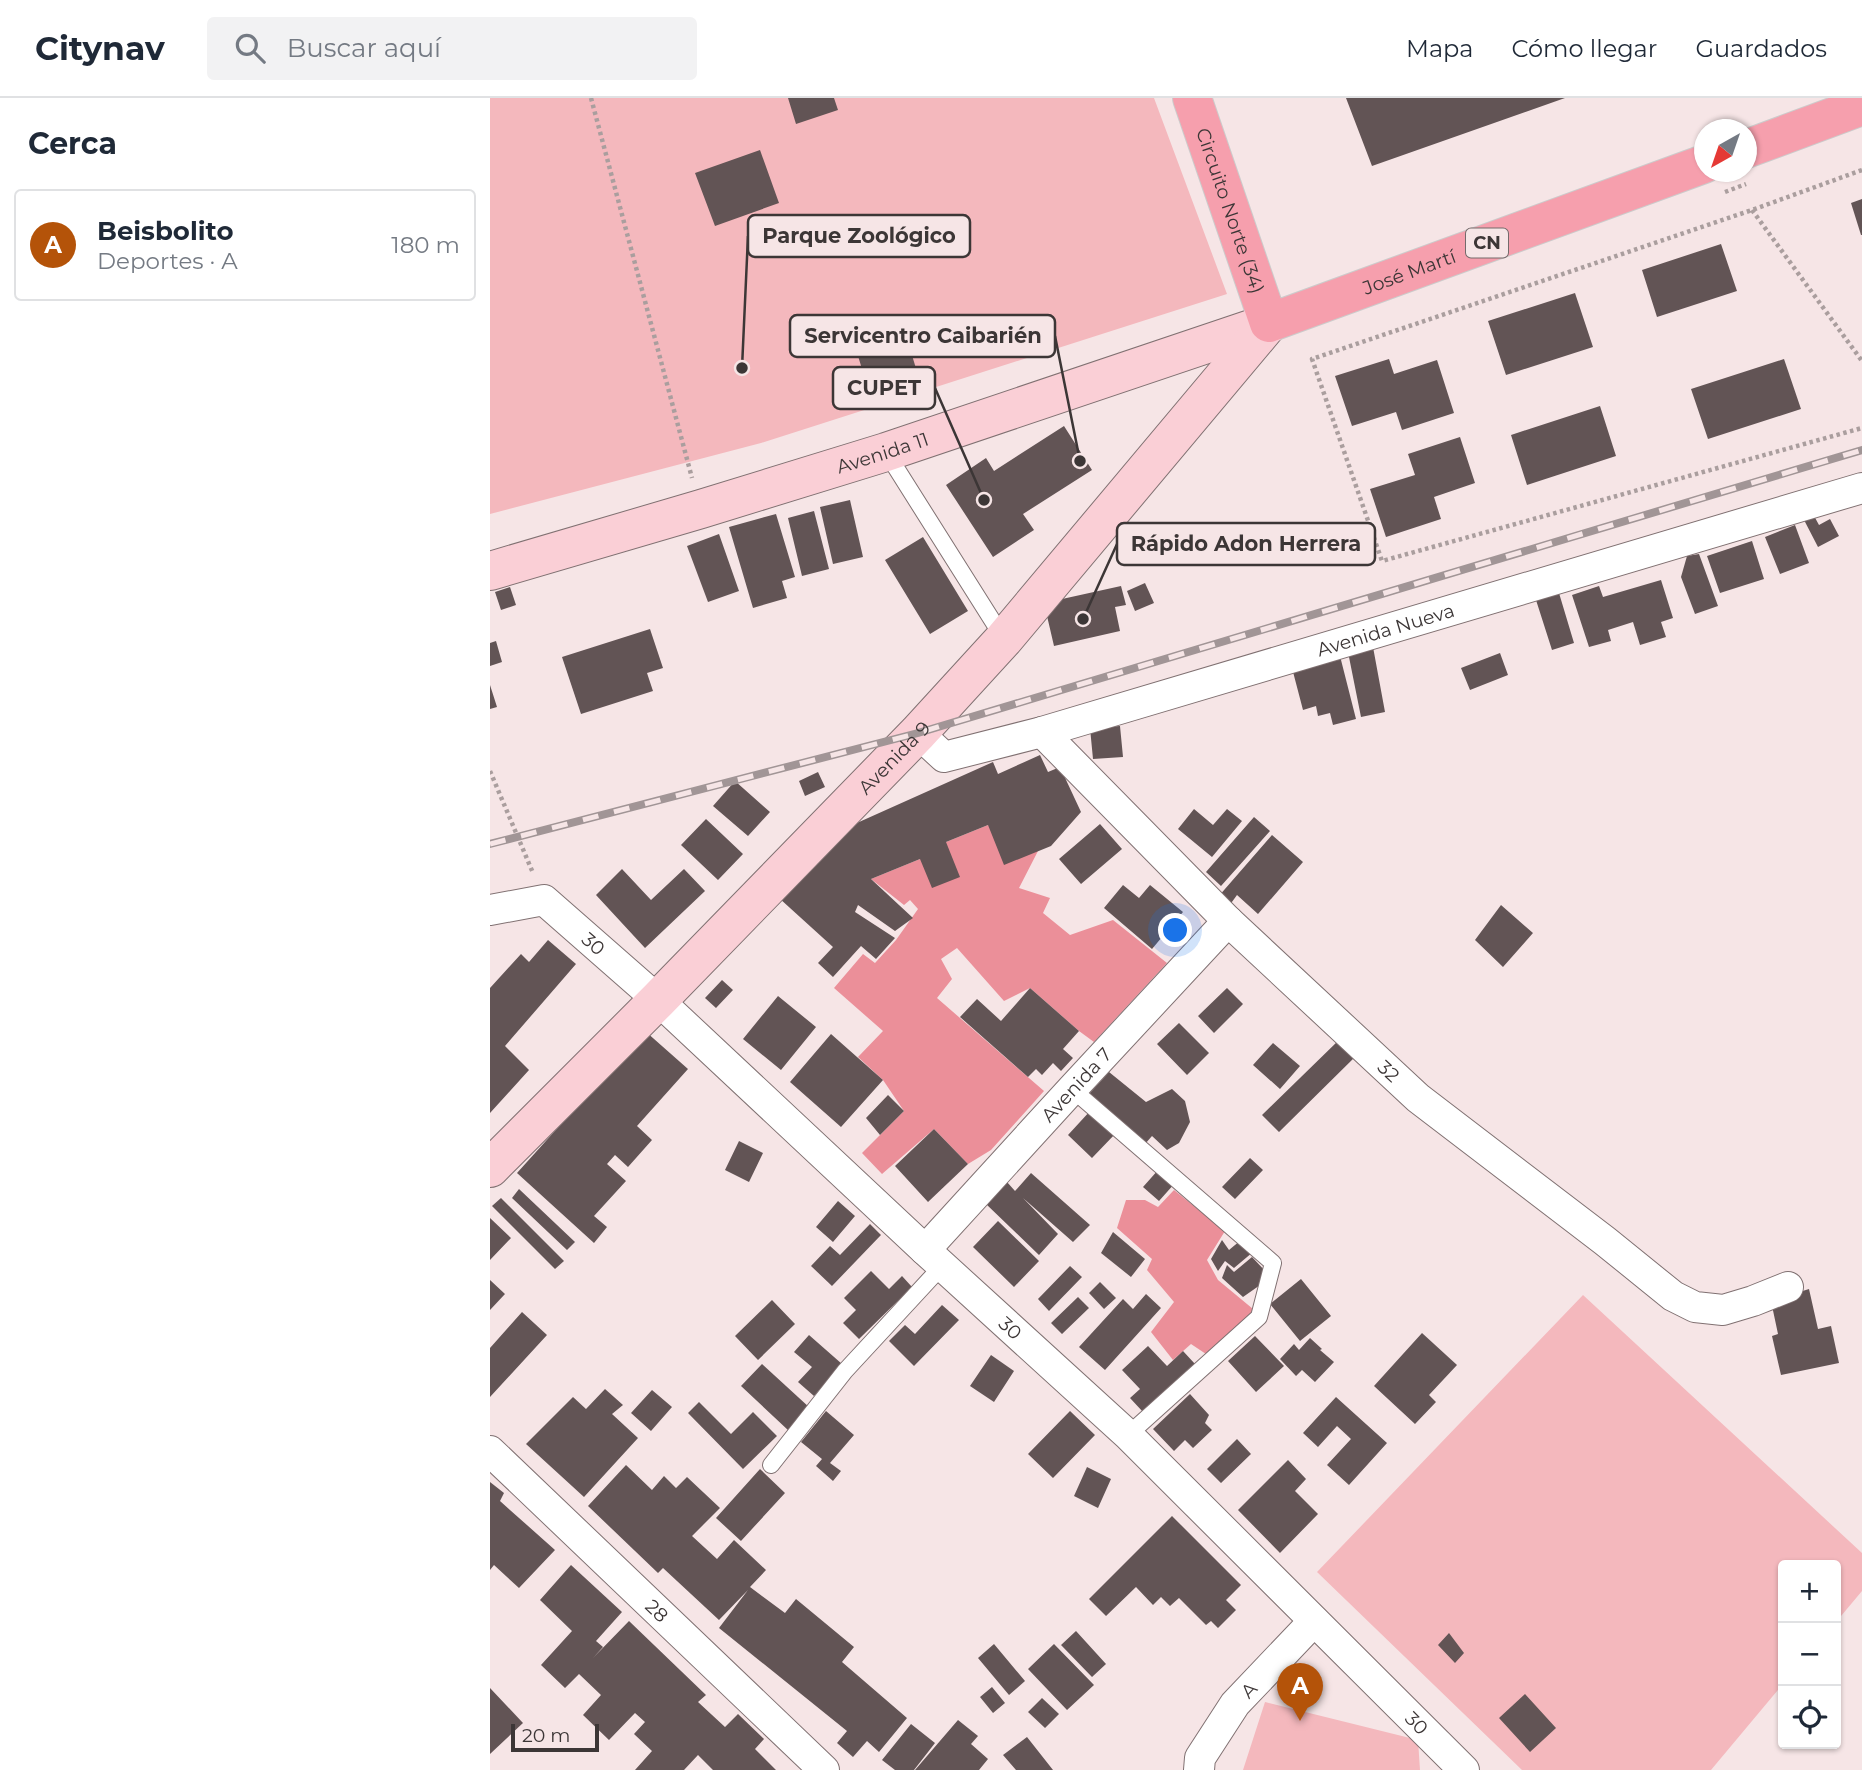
<!DOCTYPE html>
<html lang="es">
<meta charset="utf-8">
<style>
body{margin:0;font-family:Montserrat,sans-serif;background:#f2f2f3;color:#1f2937}
.controls{position:absolute;right:21px;bottom:21px;display:grid;overflow:hidden;border-radius:7px;box-shadow:0 2px 5px #0004}
.controls button{width:63px;height:63px;display:grid;place-items:center;padding:0;border:0;border-bottom:2px solid #e0e1e3;background:#fff;color:#1f2937;font:35px sans-serif}
.compass{position:absolute;left:1204px;top:21px;width:63px;height:63px;border-radius:50%;background:#fff;box-shadow:0 2px 5px #0004;rotate:220deg}
.scale{position:absolute;left:21px;bottom:18px;width:88px;box-sizing:border-box;padding-left:7px;border:4px solid #3c3636;border-top:0;font-size:19px;line-height:24px;white-space:nowrap;color:#3c3636;-webkit-text-stroke:5px #f6e5e6;paint-order:stroke}
.you{position:absolute;left:686px;top:833px;width:24px;height:24px;margin:-18px;border:5px solid #fff;border-radius:50%;background:#1a73e8;box-shadow:0 0 0 10px #1a73e833}
.badge{display:grid;place-items:center;width:46px;height:46px;border-radius:50%;background:#b45309;color:#fff;font-size:23px;font-weight:700}
.pin{position:absolute;translate:-50% -58px;filter:drop-shadow(0 2px 4px #0008)}
.pin::after{content:'';position:absolute;top:37px;width:24px;height:21px;background:inherit;clip-path:polygon(0 0,100% 0,50% 100%)}
.list{margin:0;padding:0;list-style:none}
h2{display:flex;justify-content:space-between;align-items:center;height:91px;margin:0;padding:0 28px;font-size:30px}
h2 small{font-size:23px;font-weight:400;color:#747a83}
.list li{display:grid;grid-template-columns:46px 1fr auto;gap:21px;align-items:center;box-sizing:border-box;height:112px;margin:0 14px 14px;padding:0 14px;border:2px solid #e0e1e3;border-radius:7px}
.list b{display:block;font-size:26px;white-space:nowrap}
.list p{margin:0;font-size:23px;white-space:nowrap;color:#747a83}
.list em{font-size:23px;font-style:normal;color:#747a83}
.icon{flex:none;width:38px;height:38px;fill:none;stroke:currentColor;stroke-width:2;stroke-linecap:round;stroke-linejoin:round}
.map{position:relative;flex:none;width:1372px;height:1672px;overflow:hidden}
header{display:flex;align-items:center;gap:42px;box-sizing:border-box;height:98px;padding:0 35px;background:#fff;border-bottom:2px solid #e0e1e3}
header strong{font-size:33px}
nav{display:flex;gap:38px;margin-inline-start:auto;font-size:24px}
.search{width:490px;height:63px;background:#f2f2f3;display:flex;align-items:center;gap:18px;box-sizing:border-box;padding:0 24px;border-radius:7px;color:#747a83;font-size:26px}
main{display:flex}
aside{flex:1;background:#fff}
.map>svg:first-child{display:block}
.green{fill:#f4b8bd}
.forest{fill:#eb8f99}
.building{fill:#625455}
.lines{fill:none;stroke-linecap:round;stroke-linejoin:round}
.service-casing{stroke:#807172;stroke-width:18}
.minor-casing{stroke:#807172;stroke-width:32}
.secondary-casing{stroke:#807172;stroke-width:40}
.primary-casing{stroke:#cccbcb;stroke-width:40}
.path{stroke:#aa9e9e;stroke-width:4.5;stroke-dasharray:3.5 3.5;stroke-linecap:butt}
.service{stroke:#fff;stroke-width:16}
.minor{stroke:#fff;stroke-width:30}
.secondary{stroke:#facfd6;stroke-width:38}
.primary{stroke:#f69fad;stroke-width:38}
.rail-casing{stroke:#a19596;stroke-width:8}
.rail{stroke:#f6e5e6;stroke-width:5;stroke-dasharray:16;stroke-linecap:butt}
.labels{text-anchor:middle;stroke-width:7;stroke-linejoin:round;paint-order:stroke}
.shield{fill:#f6e5e6;stroke:#746a6b;stroke-width:2}
.shield-label{font-size:18px;font-weight:bold;fill:#3c3636}
.street-label{font-size:19px;fill:#3c3636;stroke:#f6e5e6}
.leader{fill:none;stroke:#3c3636;stroke-width:2.5}
.callout-dot{fill:#3c3636;stroke:#f6e5e6;stroke-width:2.5}
.callout{fill:#f6e5e6;stroke:#3c3636;stroke-width:2.5}
.callout-label{font-size:21px;text-anchor:middle;font-weight:bold;fill:#3c3636}
</style>
<header>
<strong>Citynav</strong>
<div class="search"><svg class="icon" aria-label="search" viewBox="0 0 24 24"><circle cx="10" cy="10" r="6"/><path d="M15 15l6 6"/></svg>Buscar aquí</div>
<nav><a>Mapa</a><a>Cómo llegar</a><a>Guardados</a></nav>
</header>
<main>
<aside>
<h2>Cerca<small></small></h2>
<ul class="list">
<li><span class="badge">A</span><div><b>Beisbolito</b><p>Deportes · A</p></div><em>180 m</em></li>
</ul>
</aside>
<div class="map">
<svg width="1372" height="1672" viewBox="0 0 1372 1672">
<rect width="100%" height="100%" fill="#f6e5e6"/>
<path class="green" d="M0,0H664L737,196L271,345L0,416Z
M1093,1197L1372,1455V1493L1346,1524V1467H1293V1586L1221,1672H1032L827,1474Z
M775,1604L928,1642L930,1672H753Z"/>
<path class="forest" d="M498,727L548,753L529,790L560,800L553,815L580,837L623,822L677,865L604,944L589,933L540,890L514,903L467,850L451,861L462,881L447,900L554,993L501,1052L478,1066L444,1031L392,1076L372,1055L414,1013L393,982L368,959L393,933L344,890L373,856L385,865L406,842L428,811L420,802L414,807L381,781L430,761L456,744Z
M684,1092L735,1133L717,1162L728,1182L763,1211L757,1222L719,1258L701,1246L683,1262L661,1234L684,1204L657,1172L662,1161L627,1130L636,1102H655L668,1109Z"/>
<path class="building" d="M298,0H344L348,12L306,26Z
M856,0H1075L882,68Z
M270,52L289,105L225,128L205,75Z
M1372,101V137H1371L1361,105Z
M1231,146L1247,193L1167,219L1152,172Z
M1085,195L1103,249L1016,277L998,223Z
M414,231L428,277L379,294L365,248Z
M899,261L904,276L947,262L964,315L912,332L906,314L862,328L845,278Z
M1294,261L1311,311L1218,341L1201,291Z
M1110,308L1126,358L1037,387L1021,337Z
M574,328L602,372L533,416L544,432L503,459L456,387L496,360L504,373Z
M970,339L985,385L944,399L951,421L896,439L880,391L925,377L918,356Z
M360,402L373,459L343,466L330,409Z
M324,413L339,471L312,478L298,420Z
M286,416L305,479L292,483L297,500L263,510L239,429Z
M1323,416L1329,427L1340,421L1349,438L1328,449L1313,420Z
M1305,427L1319,465L1290,476L1275,439Z
M229,436L249,493L218,504L197,448Z
M433,439L478,513L440,536L395,462Z
M1262,443L1274,481L1230,495L1217,458Z
M1209,456L1228,508L1205,516L1191,479L1197,458Z
M1171,482L1183,520L1171,524L1176,539L1150,547L1143,524L1118,532L1121,543L1099,549L1082,497L1109,488L1113,499Z
M655,485L664,505L645,513L637,493Z
M631,488L636,507L625,509L630,533L564,548L554,505Z
M20,489L26,507L11,512L5,494Z
M1069,495L1084,545L1062,552L1046,502Z
M160,531L173,570L157,575L163,593L91,616L72,559Z
M6,543L12,564L0,568V545Z
M883,549L895,614L871,619L858,554Z
M1010,555L1018,577L980,592L971,570Z
M850,558L866,621L843,627L840,615L828,618L826,608L813,612L802,570Z
M0,587L7,609L0,611Z
M630,628L633,659L603,661L600,630Z
M550,657L558,674L570,669L591,714L561,748L514,767L498,727L456,744L470,779L442,790L430,761L381,781L423,820L405,833L368,807L365,814L405,840L386,861L371,848L343,879L328,865L343,849L289,800L349,733L503,664L508,676Z
M328,674L335,689L315,698L309,683Z
M245,683L280,714L258,738L223,708Z
M704,711L723,727L737,711L752,723L722,759L688,731Z
M764,719L780,733L731,788L716,774Z
M216,721L253,756L228,782L191,747Z
M610,726L632,751L591,786L569,761Z
M782,737L813,764L768,816L747,797L739,808L728,799Z
M132,771L161,802L194,771L215,793L155,850L106,797Z
M633,787L649,800L660,787L693,814L662,851L614,810Z
M1011,807L1043,835L1013,869L985,842Z
M58,842L86,866L15,948L39,972L0,1015V890L31,856L39,864Z
M232,882L243,892L226,910L215,900Z
M540,890L589,933L573,951L583,960L571,973L563,965L552,977L546,971L538,979L470,919L487,901L511,923Z
M737,890L753,906L724,935L708,918Z
M288,898L326,929L291,972L253,941Z
M689,925L719,955L697,977L667,946Z
M155,933L198,971L147,1028L162,1042L138,1069L125,1057L117,1066L136,1083L104,1118L117,1129L104,1145L27,1075Z
M341,936L393,982L351,1029L300,984Z
M850,941L867,957L789,1034L772,1017Z
M783,945L810,968L790,991L763,967Z
M619,974L656,1004L682,991L695,1003L700,1024L689,1045L677,1052L662,1038L655,1046L598,997Z
M398,997L414,1013L390,1037L376,1020Z
M601,1012L626,1035L602,1060L578,1037Z
M444,1031L478,1066L438,1104L405,1068Z
M249,1043L273,1055L259,1084L235,1072Z
M760,1060L773,1072L745,1101L732,1089Z
M669,1071L685,1085L669,1103L653,1089Z
M541,1075L600,1127L583,1144L533,1100L568,1136L549,1157L496,1106L517,1084L525,1093Z
M29,1091L85,1144L77,1152L22,1100Z
M11,1100L74,1163L65,1171L2,1108Z
M348,1103L365,1118L343,1144L326,1129Z
M0,1120L21,1140L0,1162Z
M508,1123L549,1163L524,1189L483,1149Z
M380,1126L391,1137L342,1188L321,1168L340,1148L350,1157Z
M623,1134L655,1161L641,1179L611,1155Z
M732,1142L739,1152L751,1142L763,1154L744,1170L735,1163L728,1173L721,1161Z
M762,1159L777,1175L773,1185L753,1199L732,1180L737,1167L744,1174Z
M580,1168L592,1179L559,1213L548,1201Z
M381,1173L399,1191L412,1178L422,1189L369,1241L353,1225L366,1212L354,1200Z
M811,1181L841,1218L810,1243L780,1206Z
M0,1182L15,1196L0,1212Z
M610,1184L626,1200L614,1211L599,1195Z
M1319,1191L1328,1231L1341,1228L1349,1265L1291,1277L1282,1238L1288,1236L1281,1203Z
M656,1196L671,1210L615,1272L589,1249L633,1201L643,1211Z
M588,1199L599,1210L572,1236L561,1225Z
M282,1202L305,1226L268,1262L245,1238Z
M452,1207L469,1222L424,1268L399,1243L415,1227L425,1236Z
M32,1214L57,1237L0,1299V1250Z
M932,1235L967,1267L939,1297L946,1304L925,1326L884,1288Z
M319,1237L352,1266L324,1298L308,1284L322,1269L304,1254Z
M765,1238L794,1268L766,1294L738,1263Z
M820,1240L832,1251L830,1252L844,1264L825,1284L812,1272L806,1278L790,1261L804,1246L809,1252Z
M658,1248L677,1268L693,1253L705,1266L653,1314L640,1300L650,1291L632,1272Z
M501,1257L524,1273L504,1304L480,1288Z
M272,1266L320,1310L299,1333L251,1288Z
M115,1291L133,1307L122,1316L148,1340L94,1399L36,1346L83,1299L96,1311Z
M162,1292L182,1309L161,1333L141,1315Z
M700,1296L719,1317L715,1325L722,1332L703,1350L695,1342L684,1353L663,1331Z
M846,1299L897,1345L859,1387L837,1367L861,1341L847,1328L828,1349L813,1335Z
M209,1304L241,1336L263,1314L287,1338L253,1371L198,1315Z
M336,1313L364,1337L340,1365L351,1373L343,1383L326,1368L332,1361L311,1344Z
M580,1313L605,1337L563,1380L538,1356Z
M747,1341L761,1356L731,1385L717,1371Z
M798,1362L816,1381L805,1393L828,1416L790,1455L748,1412Z
M136,1367L162,1392L174,1378L186,1390L197,1379L230,1410L202,1438L227,1461L244,1442L276,1472L260,1489L295,1515L306,1501L364,1549L352,1564L417,1620L389,1654L377,1643L363,1659L347,1645L357,1633L229,1530L258,1492L229,1522L173,1470L168,1475L98,1408Z
M597,1369L621,1381L608,1410L584,1398Z
M270,1371L295,1395L251,1443L226,1420Z
M0,1384L14,1395L10,1403L65,1452L29,1490L4,1467L0,1472Z
M682,1418L751,1487L736,1502L746,1512L728,1530L721,1523L716,1527L689,1500L680,1508L671,1499L663,1507L646,1489L616,1518L599,1501Z
M81,1467L132,1514L106,1543L113,1549L103,1560L139,1523L216,1597L208,1604L235,1629L248,1616L274,1641L265,1651L286,1672H223L208,1657L194,1672H145L162,1653L144,1636L155,1624L145,1615L119,1642L93,1617L111,1597L89,1576L75,1590L51,1567L82,1533L50,1502Z
M586,1533L616,1566L602,1579L571,1547Z
M959,1535L974,1555L965,1565L948,1547Z
M504,1546L535,1583L519,1597L488,1560Z
M564,1546L604,1587L577,1612L538,1571Z
M502,1589L515,1605L503,1615L490,1599Z
M0,1590L33,1625L0,1656Z
M1035,1596L1066,1630L1040,1654L1009,1620Z
M552,1600L569,1616L555,1630L538,1614Z
M468,1622L488,1638L481,1646L498,1661L489,1672H425Z
M421,1626L445,1645L424,1672H405L392,1662Z
M537,1639L563,1672H526L513,1657Z"/>
<g class="lines">
<g class="service-casing">
<path id="service" d="M396,354L514,541
M582,991L783,1165L769,1219L638,1337
M281,1367L355,1273L453,1167"/>
</g>
<g class="minor-casing">
<g id="minor">
<path id="s1" d="M552,634L738,823L928,1000L1115,1143L1183,1198L1205,1209L1233,1212L1263,1203L1298,1189"/>
<path id="s2" d="M428,635L454,659L552,634L1372,390"/>
<path id="s3" d="M0,812L54,802L168,902L435,1152L638,1337L974,1672"/>
<path id="s4" d="M435,1152L582,991L738,823"/>
<path id="s5" d="M0,1353L334,1672"/>
<path id="s6" d="M709,1672L710,1660L745,1606L824,1523"/>
</g>
</g>
<g class="secondary-casing">
<g id="secondary">
<path id="s7" d="M0,473L211,411L396,354L779,225"/>
<path id="s8" d="M0,1070L168,902L428,635L514,541L779,225"/>
</g>
</g>
<g class="primary-casing">
<g id="primary">
<path id="s9" d="M702,0L779,225L1214,66"/>
<path d="M1256,51L1372,8"/>
</g>
</g>
<path class="path" d="M101,0L202,380
M1372,72L1262,112L822,261L892,463L1372,330
M1235,94L1256,86
M1262,112L1372,263
M0,673L43,775"/>
<use href="#service" class="service"/>
<use href="#minor" class="minor"/>
<use href="#secondary" class="secondary"/>
<use href="#primary" class="primary"/>
<g class="rail-casing">
<path id="rail" d="M0,746L428,635L1372,352"/>
</g>
<use href="#rail" class="rail"/>
</g>
<g class="labels">
<rect class="shield" x="976" y="130.5" width="42" height="29" rx="5"/>
<g class="shield-label">
<text x="997" y="151">CN</text>
</g>
<g class="street-label">
<text dy="7" stroke="none"><textPath href="#s9" startOffset="119">Circuito Norte (34)</textPath></text>
<text dy="7" stroke="none"><textPath href="#s9" startOffset="387">José Martí</textPath></text>
<text dy="7" stroke="none"><textPath href="#s7" startOffset="410">Avenida 11</textPath></text>
<text dy="7" stroke="none"><textPath href="#s2" startOffset="495">Avenida Nueva</textPath></text>
<text dy="7" stroke="none"><textPath href="#s8" startOffset="576">Avenida 9</textPath></text>
<text dy="7" stroke="none"><textPath href="#s3" startOffset="121">30</textPath></text>
<text dy="7" stroke="none"><textPath href="#s1" startOffset="485">32</textPath></text>
<text dy="7" stroke="none"><textPath href="#s4" startOffset="224">Avenida 7</textPath></text>
<text dy="7" stroke="none"><textPath href="#s3" startOffset="688">30</textPath></text>
<text dy="7" stroke="none"><textPath href="#s5" startOffset="231">28</textPath></text>
<text dy="7" stroke="none"><textPath href="#s6" startOffset="96">A</textPath></text>
<text dy="7" stroke="none"><textPath href="#s3" startOffset="1255">30</textPath></text>
</g>
</g>
<path class="leader" d="M252 270L258 138M590 363L565 238M494 402L445 290M593 521L627 446"/>
<g class="callout-dot">
<circle cx="252" cy="270" r="7"/>
<circle cx="590" cy="363" r="7"/>
<circle cx="494" cy="402" r="7"/>
<circle cx="593" cy="521" r="7"/>
</g>
<g class="callout">
<rect x="258" y="117" width="222" height="42" rx="7"/>
<rect x="300" y="217" width="265" height="42" rx="7"/>
<rect x="343" y="269" width="102" height="42" rx="7"/>
<rect x="627" y="425" width="258" height="42" rx="7"/>
</g>
<g class="callout-label">
<text x="369" y="145">Parque Zoológico</text>
<text x="433" y="245">Servicentro Caibarién</text>
<text x="394" y="297">CUPET</text>
<text x="756" y="453">Rápido Adon Herrera</text>
</g>
</svg>
<div class="controls">
<button>+</button>
<button>−</button>
<button><svg class="icon" aria-label="locate" viewBox="0 0 24 24"><circle cx="12" cy="12" r="6"/><path d="M12 2v4M12 18v4M2 12h4M18 12h4"/></svg></button>
</div>
<svg class="compass" viewBox="-18 -18 36 36"><path d="M0-13l5 13h-10z" fill="#e53935"/><path d="M0 13l5-13h-10z" fill="#747a83"/></svg>
<div class="scale">20 m</div>
<div class="you"></div>
<div class="pin badge" style="left:810px;top:1623px">A</div>
</div>
</main>
